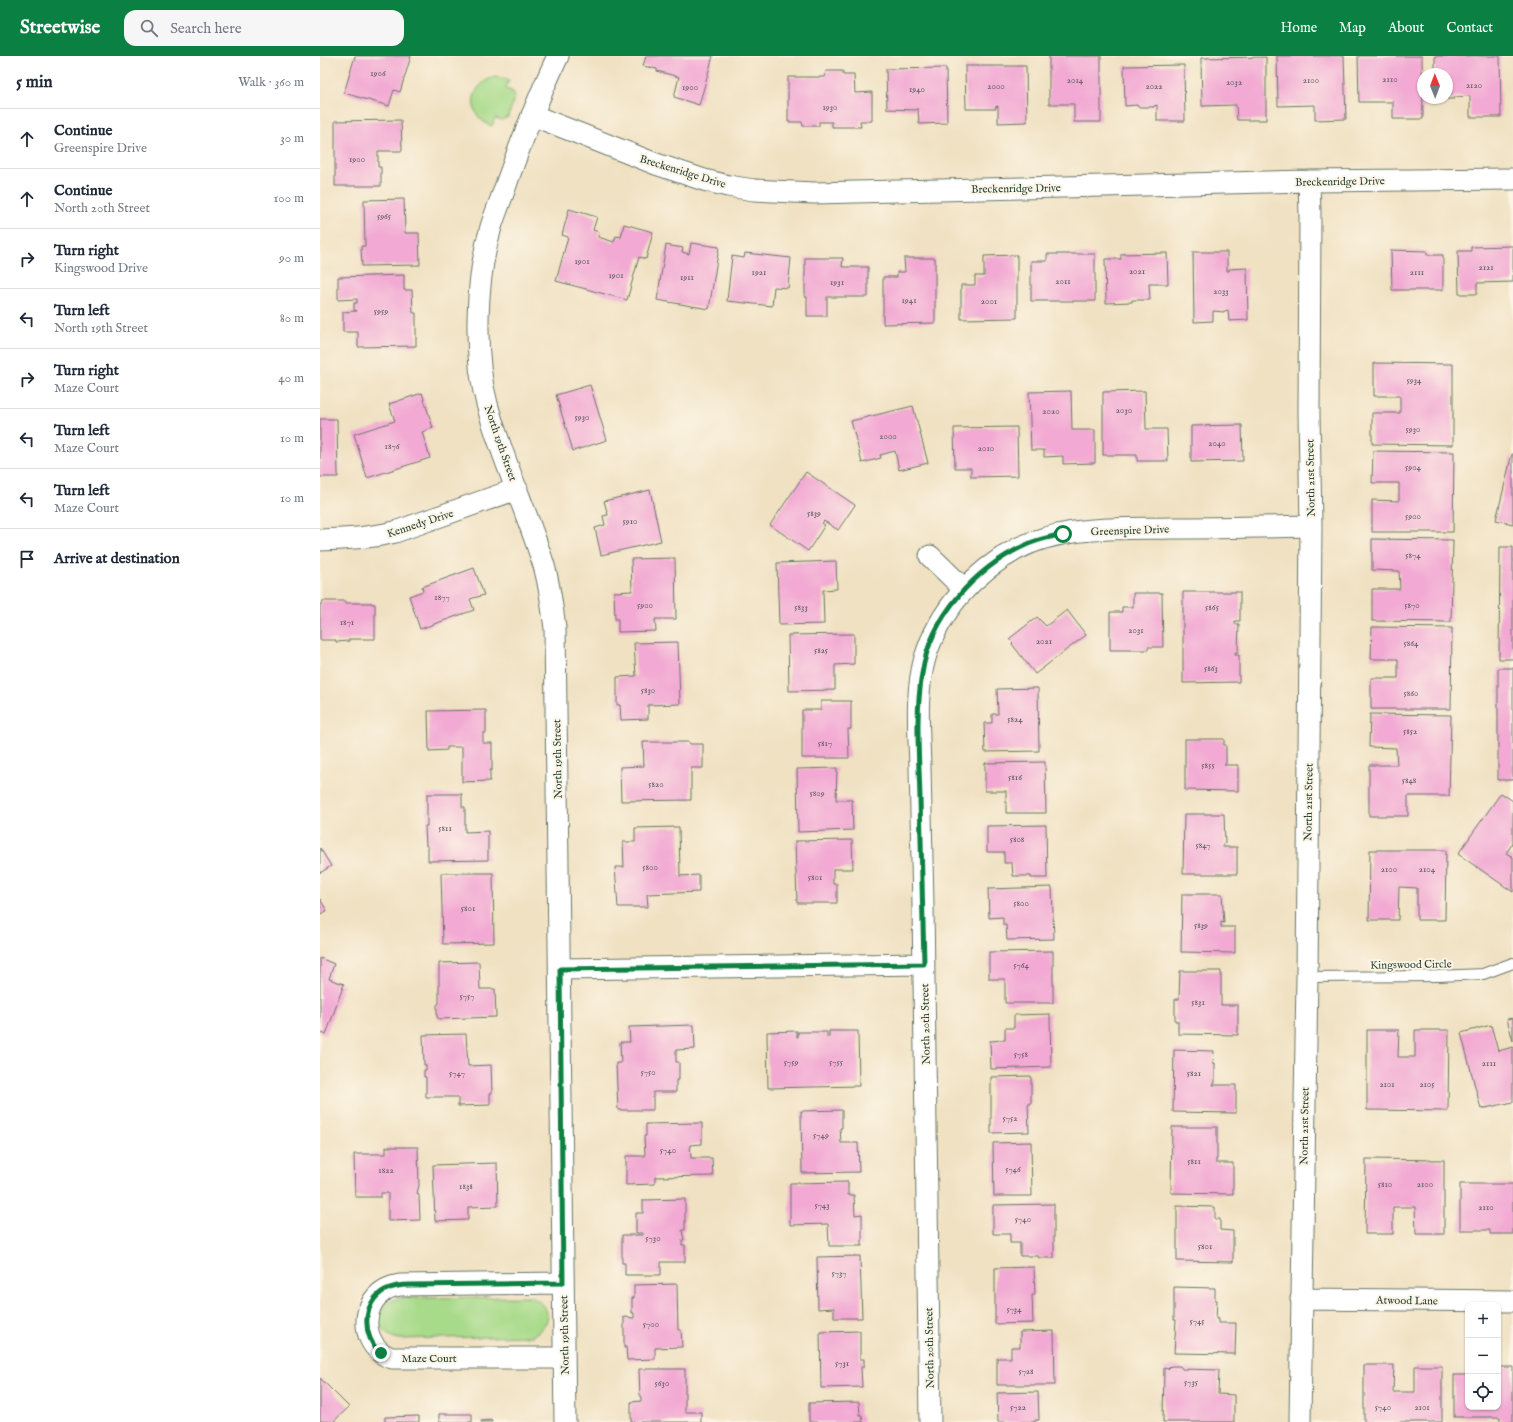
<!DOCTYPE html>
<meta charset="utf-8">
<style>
body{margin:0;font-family:"IM FELL English",serif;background:#f6f6f7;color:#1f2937}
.controls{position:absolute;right:12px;bottom:12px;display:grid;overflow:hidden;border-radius:8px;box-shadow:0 1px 3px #0004}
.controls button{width:36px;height:36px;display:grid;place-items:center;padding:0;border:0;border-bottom:1px solid #e0e1e3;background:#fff;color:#1f2937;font:20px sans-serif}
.compass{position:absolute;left:1097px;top:12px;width:36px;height:36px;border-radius:50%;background:#fff;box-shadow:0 1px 3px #0004;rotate:359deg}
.stop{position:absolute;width:12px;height:12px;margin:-9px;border:3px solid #0b8043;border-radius:50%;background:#fff}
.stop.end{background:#0b8043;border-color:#fff;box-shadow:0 1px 4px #0008}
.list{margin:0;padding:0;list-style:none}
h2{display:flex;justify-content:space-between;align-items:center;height:52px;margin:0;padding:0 16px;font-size:17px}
h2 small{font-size:13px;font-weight:400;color:#747a83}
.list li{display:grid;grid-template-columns:26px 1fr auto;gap:12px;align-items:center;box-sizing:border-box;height:60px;padding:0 16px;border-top:1px solid #e0e1e3}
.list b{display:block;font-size:15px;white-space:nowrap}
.list p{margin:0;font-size:13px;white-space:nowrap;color:#747a83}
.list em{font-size:13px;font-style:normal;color:#747a83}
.icon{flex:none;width:22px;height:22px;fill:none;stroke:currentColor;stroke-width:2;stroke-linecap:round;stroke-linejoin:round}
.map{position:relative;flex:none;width:1193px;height:1366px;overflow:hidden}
header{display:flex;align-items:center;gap:24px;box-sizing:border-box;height:56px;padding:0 20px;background:#0b8043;color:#fff}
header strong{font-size:19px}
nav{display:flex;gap:22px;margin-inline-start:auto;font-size:14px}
.search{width:280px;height:36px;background:#f6f6f7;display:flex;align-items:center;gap:10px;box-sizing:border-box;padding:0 14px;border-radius:12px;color:#747a83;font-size:15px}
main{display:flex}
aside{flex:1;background:#fff}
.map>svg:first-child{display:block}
.green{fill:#a7da89;stroke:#638c5e}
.building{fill:#f2a9d3}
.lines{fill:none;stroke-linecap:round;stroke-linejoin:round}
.lane-casing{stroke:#687666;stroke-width:12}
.street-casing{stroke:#687666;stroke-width:23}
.lane{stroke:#fff;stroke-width:10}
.street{stroke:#fff;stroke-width:21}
.route{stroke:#0b8043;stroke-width:5}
.labels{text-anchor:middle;stroke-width:4;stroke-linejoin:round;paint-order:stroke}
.number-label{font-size:9px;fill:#54585c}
.street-label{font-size:11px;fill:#1f3d34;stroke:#fcf5e5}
</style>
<header>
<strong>Streetwise</strong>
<div class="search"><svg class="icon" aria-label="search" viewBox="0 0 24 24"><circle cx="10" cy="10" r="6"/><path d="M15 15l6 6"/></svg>Search here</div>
<nav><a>Home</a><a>Map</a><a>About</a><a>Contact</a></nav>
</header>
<main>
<aside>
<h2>5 min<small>Walk · 360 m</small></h2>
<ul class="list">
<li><svg class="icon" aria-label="ahead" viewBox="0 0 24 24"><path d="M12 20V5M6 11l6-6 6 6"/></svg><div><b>Continue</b><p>Greenspire Drive</p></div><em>30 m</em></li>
<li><svg class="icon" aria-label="ahead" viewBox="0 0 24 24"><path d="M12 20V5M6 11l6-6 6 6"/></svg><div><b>Continue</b><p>North 20th Street</p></div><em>100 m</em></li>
<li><svg class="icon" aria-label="right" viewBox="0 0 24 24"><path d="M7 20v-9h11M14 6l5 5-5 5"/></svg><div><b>Turn right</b><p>Kingswood Drive</p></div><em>90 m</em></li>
<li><svg class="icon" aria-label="left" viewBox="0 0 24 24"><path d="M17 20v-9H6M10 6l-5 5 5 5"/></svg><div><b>Turn left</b><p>North 19th Street</p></div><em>80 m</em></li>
<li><svg class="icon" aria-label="right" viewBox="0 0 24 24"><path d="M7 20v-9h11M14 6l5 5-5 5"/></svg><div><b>Turn right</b><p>Maze Court</p></div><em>40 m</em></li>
<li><svg class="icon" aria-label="left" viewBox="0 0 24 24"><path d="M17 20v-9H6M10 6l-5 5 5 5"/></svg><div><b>Turn left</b><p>Maze Court</p></div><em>10 m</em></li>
<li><svg class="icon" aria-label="left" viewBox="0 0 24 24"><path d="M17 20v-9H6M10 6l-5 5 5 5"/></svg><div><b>Turn left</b><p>Maze Court</p></div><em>10 m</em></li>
<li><svg class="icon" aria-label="arrive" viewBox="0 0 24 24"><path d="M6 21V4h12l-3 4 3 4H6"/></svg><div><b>Arrive at destination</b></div></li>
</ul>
</aside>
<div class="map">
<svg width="1193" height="1366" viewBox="0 0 1193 1366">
<rect width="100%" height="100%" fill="#fcf5e5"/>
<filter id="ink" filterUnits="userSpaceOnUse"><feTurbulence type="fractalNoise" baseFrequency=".025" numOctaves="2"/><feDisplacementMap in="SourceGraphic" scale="8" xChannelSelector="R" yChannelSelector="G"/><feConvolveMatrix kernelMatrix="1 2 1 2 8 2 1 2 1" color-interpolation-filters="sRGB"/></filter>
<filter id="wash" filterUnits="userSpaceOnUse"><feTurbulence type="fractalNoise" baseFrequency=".012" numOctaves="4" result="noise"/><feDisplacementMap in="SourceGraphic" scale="16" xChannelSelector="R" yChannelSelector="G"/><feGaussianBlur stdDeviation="0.9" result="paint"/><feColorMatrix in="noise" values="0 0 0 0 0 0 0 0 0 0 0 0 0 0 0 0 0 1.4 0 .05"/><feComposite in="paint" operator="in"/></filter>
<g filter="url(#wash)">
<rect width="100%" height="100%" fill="#f0e1c2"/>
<path class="green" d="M175,21L184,22L189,25L185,32L193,36L195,41L188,61L182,64L175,62L172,70C146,61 148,28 175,21Z
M212,1241C233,1253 232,1268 212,1280L79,1283C69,1281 65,1277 59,1269C60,1253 63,1248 78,1242Z"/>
<g id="blocks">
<path class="building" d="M35,0H91L80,36L74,34L69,50L24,37Z
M326,0H393L379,49L354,41L359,21L337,15V13L323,10Z
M729,0H781V66H754V48H729Z
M957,0H1024L1026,63L995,64V49L958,50Z
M1038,0H1102L1103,63H1073V46H1039Z
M1115,0H1180L1181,61H1150V40L1134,41V43H1127V18H1115Z
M946,1V64H917L916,49L882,50L881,2Z
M864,9L865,65H837V49L834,50V51H818L817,49L805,50L804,10Z
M645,10H706L707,66L678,67V50L675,51L676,53H646Z
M626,12L627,67L599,68L598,53H596V54L567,53L566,13Z
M506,15H523V19H534L535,37L552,36V65H540L541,71H512V66H499V70H483L482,66H468V21H505Z
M81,64L82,95H58V111H61V130H15V65Z
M84,143L85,177H99L100,209L42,210L41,190H45L44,144Z
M249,153L277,161L273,174L279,176L278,181L294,186L296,180L301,181L304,168L333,176L326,203L319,201L307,244L236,225L248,181L242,179Z
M371,187L399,191L389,253L337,244L346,189L363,192L362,196L369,198Z
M1193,190V226L1157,227V238H1139L1138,195H1151V191Z
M1071,194L1107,195V199H1123V234H1072Z
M873,196H907V215H909V213L927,212L928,264L909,265L908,254L904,255V256L893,255V265L874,266Z
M425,197L471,202L468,232L454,231L452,250L407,245L412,200L424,202Z
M847,197L848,228H829L830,244H812V246L786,247L785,203H801V198Z
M727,198H775V245H711V205H727Z
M697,199V262L641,263V229H655V220H664V200Z
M485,202H523L522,211H548V241H507V260H487V241H485Z
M584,202H615V267L563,268V221H577V216H585Z
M84,219V234H92L93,257H96V290L38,291V276H23V256L37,255L34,254V247H37V243L18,244V221Z
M1054,307L1133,308V389L1052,388V357H1080V340H1054Z
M270,329L287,384L253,395L236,339Z
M751,335L752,374H775V407L743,408V400L724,401V394H711L709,336Z
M825,335L826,373H847L848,405H817V399H783V336Z
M102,337L113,372L102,376L110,402L47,422L34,378L75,365L69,348Z
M593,350L608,407L579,414L575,395L560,399L561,402L542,407L531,365Z
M0,363H17L18,421H0Z
M922,369L923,405L871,406V370Z
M697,371L698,420L651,421V412H635L634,372Z
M1053,395L1134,396L1133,476H1052V444L1079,445V427H1052Z
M1192,398H1193V468L1176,464Z
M486,416L535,449L518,474L504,465L502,467L505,469L488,495L450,469Z
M330,434L341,485L281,499L275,472L285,469L283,460L288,459L284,445Z
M1052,483L1133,484L1131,566L1052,565V533H1080L1079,515L1052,514Z
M1180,491H1193V603H1179Z
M355,502L356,563H335L336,575L298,576V563H295L294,536L312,535L311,503Z
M516,505L517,533L503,534L504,568L459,569L457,507Z
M154,512L164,539L150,543L154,554L100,573L89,540L103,535L102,531Z
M863,536H920V565H915V568H919L918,596H915V599H919V626L863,627Z
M813,537H842L843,591H828V594H790V556H802V551H813Z
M2,545H25V547H52V548H55V583H29V585L16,586V584H0V548H2Z
M747,554L766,579L715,618L692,588L693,587L689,583L717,561L726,570Z
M1052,571L1132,572L1131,653H1051V622H1078V603H1051Z
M534,578V608L515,609V634L469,635L468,579Z
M358,586L360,648L328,649V663L301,664L300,649H297V621L316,620L314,587Z
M1178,612H1193V724H1178Z
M718,632L719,695L665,696L664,667H672V658H678L677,633Z
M501,645H531V673H528L529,702H482V654H501Z
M166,654V677H163V687H172V714H170V725L142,726V691H127V694L109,695L108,655Z
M1050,658L1131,659L1129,740H1088V760H1049V709H1077L1076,692L1049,691Z
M865,683H904V689H906V707L904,709H918V735L865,734Z
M323,686H369L370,688H383V712H371V744L301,745L300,711L324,710Z
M725,706L726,757H686V735H665V707Z
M517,712L516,744H532L533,774L478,776L477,713Z
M1181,737L1193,745V787L1186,797L1193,801V836L1138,798Z
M107,738H142V751H145V776L168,775V804L108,805V790H106L105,770H107Z
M864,758H904L905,788L903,787V791H917V818H863Z
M726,769L727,822H711V820H693L692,807H684V796H667V770Z
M359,771L360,820L379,819V836L327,838L328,851H298L295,811H304L303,786H315V772Z
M532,784L533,813H513V828H517V847H477L475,785Z
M0,792L11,810L0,817Z
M1050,794H1126L1125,864H1097V832L1079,831L1078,864H1049Z
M121,817H173L174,887L123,888Z
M732,831L734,883L687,884L686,869H683V861L669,862L668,833Z
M862,838H902L904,867L901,866V871H915V897L861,896Z
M0,843L7,855L0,858Z
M733,895V947H685V923H669V896Z
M0,902L14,908L9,923L24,928L6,979L0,976Z
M159,906L160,933H175L176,961L119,963L117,961V949L119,947V907Z
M860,915H901V949H918V979L858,978V965H855V943H859Z
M730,958L731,1011L671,1013L670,985L685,984V972H694V959Z
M1193,962V985L1187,963Z
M374,969L375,993L356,994V1006H359V1024H356V1036H333V1054H298L296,1007H301L300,986H310L309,971Z
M1171,969L1178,995L1193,991V1046L1161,1053L1141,977Z
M1047,974H1079L1078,1001H1095V974H1129L1128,1055L1047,1054Z
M477,975V981H478V976H507V981H509V975H538L539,1030L448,1032L447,976Z
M146,978L148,1010L171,1009L172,1037H170V1049L138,1050V1041H106V1021H104V1014H106V1009H104L103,979Z
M854,994L894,995L893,1007H895V1027H894L893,1029H916V1057L853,1056Z
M711,1020V1048H708L709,1076L671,1077V1021Z
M522,1054V1072H520L521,1087H538L539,1116L482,1117L481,1055Z
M382,1067V1088L370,1089L371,1102H392L393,1120L335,1121V1128L306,1129V1100H325L324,1080H326V1068Z
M852,1071H897V1103H896V1107H913V1138L851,1137Z
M711,1086L712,1140H674L673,1087Z
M66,1091H98L99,1130L97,1137L99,1139L100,1164L68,1165V1137H61V1141H35L34,1098H66Z
M1046,1103L1124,1104V1178H1096L1095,1151H1073V1178H1045Z
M177,1107L178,1150L148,1151V1164L115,1165L113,1109Z
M528,1126V1139H534L535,1159L542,1158V1190H509L508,1168L470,1169V1127Z
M1140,1128H1193V1178H1170V1174H1140Z
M365,1143V1174H362L364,1184H362V1189H365V1206H341V1219H305V1207H302V1179H323V1177H316V1157H323V1144Z
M734,1148V1202H719L718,1200H700V1187H690V1178H673V1149Z
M857,1150L895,1151V1163H900V1174L913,1175V1206L857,1205Z
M540,1200L542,1262H514V1252L498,1253L497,1201Z
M714,1211L715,1239H712L713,1267L675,1268V1212Z
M357,1228L358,1274H361L362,1291L335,1292V1303L307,1304L306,1291L304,1292V1261L314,1262V1257H312V1242H314V1229Z
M854,1231L895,1232V1244H897L896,1263H898V1267H916L915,1298L854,1297L856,1264H854Z
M540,1275V1303H544V1311H541L542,1331L501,1332L500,1276Z
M734,1275L735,1329H677V1302H691V1291H700V1276Z
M1044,1309H1074L1073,1336H1095V1310H1122V1366H1044Z
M851,1310H860L862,1313L899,1314L898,1338L914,1339V1366H843L844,1312L848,1313Z
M1178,1311H1193V1366H1180V1361H1134V1319H1148V1351H1178Z
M319,1313H365V1356H381V1366H311V1346L321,1345V1341H320Z
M0,1322L29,1351L13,1366L0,1365Z
M718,1336L719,1364H715V1366H678L677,1337Z
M539,1346L540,1359H542L543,1366H489V1347Z
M119,1358H152V1366H119Z
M99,1360V1366H65V1361Z
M172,1364V1366H161V1365Z"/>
</g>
</g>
<g filter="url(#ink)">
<use href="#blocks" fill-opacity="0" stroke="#687666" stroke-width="1"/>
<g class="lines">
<g class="lane-casing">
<path id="lane" d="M987,921L1117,920L1163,918L1193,907"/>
</g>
<g class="street-casing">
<path id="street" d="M238,0C219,40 203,81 188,123C183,139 176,155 171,171C156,222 153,297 167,348C182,403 207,455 224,510C230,530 232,551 235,572L245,1366
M212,59L336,108L384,124L408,130L434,134L494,137L989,125L1193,123
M0,484C26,483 50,482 75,476L197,433
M610,500L644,533
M240,913L604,908
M243,1227L80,1229C75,1230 69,1231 65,1234C38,1250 42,1293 72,1302H244
M981,1243L1193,1245
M610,1366C608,1194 606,1022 603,850C602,804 601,757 600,711C599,675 595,637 605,602C619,555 654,516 697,493C743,469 801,473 852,472C898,472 945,471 991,470
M980,1366L987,921L991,470L989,357L990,158L989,125"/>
</g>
<use href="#lane" class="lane"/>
<use href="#street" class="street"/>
</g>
</g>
<g class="lines" filter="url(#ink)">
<path class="route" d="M61,1297C41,1281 42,1246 65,1234C73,1230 81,1229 90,1229L243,1227L240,913L604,908C603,853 601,797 600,742C599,701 595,659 602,618C610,561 656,511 708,488C719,483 731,481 743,478"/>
</g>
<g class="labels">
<g class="number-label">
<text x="58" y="20">1906</text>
<text x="1070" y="26">2110</text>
<text x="755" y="27">2014</text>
<text x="991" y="27">2100</text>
<text x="914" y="29">2032</text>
<text x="1154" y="32">2120</text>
<text x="676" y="33">2000</text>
<text x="834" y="33">2022</text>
<text x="370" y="34">1900</text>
<text x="597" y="36">1940</text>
<text x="510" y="54">1930</text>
<text x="37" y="106">1900</text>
<text x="64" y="163">5965</text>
<text x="262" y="208">1901</text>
<text x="1166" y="214">2121</text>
<text x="817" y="218">2021</text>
<text x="439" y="219">1921</text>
<text x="1097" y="219">2111</text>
<text x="296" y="222">1901</text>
<text x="367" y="224">1911</text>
<text x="743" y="228">2011</text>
<text x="517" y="229">1931</text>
<text x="901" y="238">2033</text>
<text x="589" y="247">1941</text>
<text x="669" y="248">2001</text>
<text x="61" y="258">5959</text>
<text x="1094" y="327">5934</text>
<text x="804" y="357">2030</text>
<text x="731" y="358">2020</text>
<text x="262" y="364">5930</text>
<text x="1093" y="376">5930</text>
<text x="568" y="383">2000</text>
<text x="897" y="390">2040</text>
<text x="72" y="393">1876</text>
<text x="666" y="395">2010</text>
<text x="1093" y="414">5904</text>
<text x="494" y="460">5839</text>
<text x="1093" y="463">5900</text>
<text x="310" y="468">5910</text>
<text x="1093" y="502">5874</text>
<text x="122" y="544">1877</text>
<text x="325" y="552">5900</text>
<text x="1092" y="552">5870</text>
<text x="481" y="554">5833</text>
<text x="892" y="554">5865</text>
<text x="27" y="569">1871</text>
<text x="816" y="577">2031</text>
<text x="724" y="588">2021</text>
<text x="1091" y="590">5864</text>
<text x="501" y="597">5825</text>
<text x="891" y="615">5863</text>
<text x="328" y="637">5830</text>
<text x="1091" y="640">5860</text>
<text x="695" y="666">5824</text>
<text x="1090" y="678">5852</text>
<text x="505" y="690">5817</text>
<text x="888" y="712">5855</text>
<text x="695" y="724">5816</text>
<text x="1089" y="727">5848</text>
<text x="336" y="731">5820</text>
<text x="497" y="740">5809</text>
<text x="125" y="775">5811</text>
<text x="697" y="786">5808</text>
<text x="883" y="792">5847</text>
<text x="330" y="814">5800</text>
<text x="1069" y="816">2100</text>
<text x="1107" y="816">2104</text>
<text x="495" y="824">5801</text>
<text x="701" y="850">5800</text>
<text x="148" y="855">5801</text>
<text x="881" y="872">5839</text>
<text x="701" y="912">5764</text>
<text x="147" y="943">5757</text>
<text x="878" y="949">5831</text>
<text x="701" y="1001">5758</text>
<text x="471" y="1009">5759</text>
<text x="516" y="1009">5755</text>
<text x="1169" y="1010">2111</text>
<text x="328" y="1019">5750</text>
<text x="137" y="1020">5747</text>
<text x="874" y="1020">5821</text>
<text x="1067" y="1031">2101</text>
<text x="1107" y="1031">2105</text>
<text x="690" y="1065">5752</text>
<text x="501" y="1082">5749</text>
<text x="348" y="1097">5740</text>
<text x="874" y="1108">5811</text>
<text x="693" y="1116">5746</text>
<text x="66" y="1117">1822</text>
<text x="1065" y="1131">5810</text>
<text x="1105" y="1131">2100</text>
<text x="146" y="1133">1838</text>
<text x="502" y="1152">5743</text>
<text x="1166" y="1154">2110</text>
<text x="703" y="1166">5740</text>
<text x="333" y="1185">5730</text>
<text x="885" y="1193">5801</text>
<text x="519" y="1220">5737</text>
<text x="694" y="1256">5734</text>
<text x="877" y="1268">5745</text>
<text x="331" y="1271">5700</text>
<text x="522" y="1310">5731</text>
<text x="706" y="1318">5728</text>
<text x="871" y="1329">5735</text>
<text x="342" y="1330">5630</text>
<text x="698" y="1354">5722</text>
<text x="1063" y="1354">5740</text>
<text x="1102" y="1354">2101</text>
</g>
<g class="street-label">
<text transform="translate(363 115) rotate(17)" y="4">Breckenridge Drive</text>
<text transform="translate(1020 125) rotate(-1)" y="4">Breckenridge Drive</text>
<text transform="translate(696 132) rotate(-1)" y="4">Breckenridge Drive</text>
<text transform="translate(181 387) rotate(71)" y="4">North 19th Street</text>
<text transform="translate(990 422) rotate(-91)" y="4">North 21st Street</text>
<text transform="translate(100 467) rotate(-18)" y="4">Kennedy Drive</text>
<text transform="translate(810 474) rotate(-2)" y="4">Greenspire Drive</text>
<text transform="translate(237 703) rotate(-91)" y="4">North 19th Street</text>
<text transform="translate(988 746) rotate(-89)" y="4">North 21st Street</text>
<text transform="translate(1091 908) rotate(-1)" y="4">Kingswood Circle</text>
<text transform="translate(605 968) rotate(-91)" y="4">North 20th Street</text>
<text transform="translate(984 1070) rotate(-89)" y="4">North 21st Street</text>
<text transform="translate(1087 1244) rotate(1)" y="4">Atwood Lane</text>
<text transform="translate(244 1279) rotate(-91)" y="4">North 19th Street</text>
<text transform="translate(609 1292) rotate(-91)" y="4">North 20th Street</text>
<text x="109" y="1306">Maze Court</text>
</g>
</g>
</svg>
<div class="controls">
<button>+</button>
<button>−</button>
<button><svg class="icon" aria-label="locate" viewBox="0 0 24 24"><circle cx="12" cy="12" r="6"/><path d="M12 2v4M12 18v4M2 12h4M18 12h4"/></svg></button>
</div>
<svg class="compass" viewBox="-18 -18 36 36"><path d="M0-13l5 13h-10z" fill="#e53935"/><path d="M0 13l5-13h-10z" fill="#747a83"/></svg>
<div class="stop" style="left:743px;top:478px"></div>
<div class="stop end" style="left:61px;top:1297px"></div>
</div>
</main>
